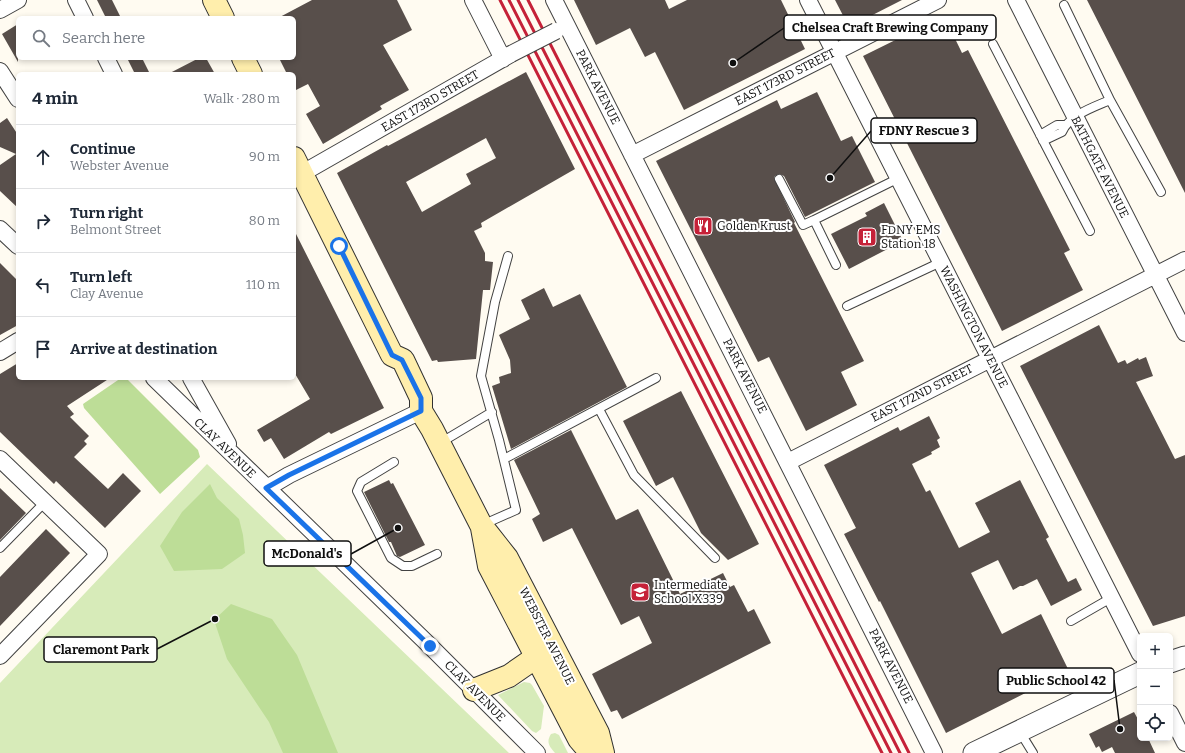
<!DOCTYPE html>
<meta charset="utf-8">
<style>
body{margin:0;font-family:Bitter,serif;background:#f2f2f3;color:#1f2937}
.controls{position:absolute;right:12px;bottom:12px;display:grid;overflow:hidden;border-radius:6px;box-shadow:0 2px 6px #0003}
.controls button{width:36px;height:36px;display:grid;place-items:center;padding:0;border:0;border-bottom:1px solid #e0e1e3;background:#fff;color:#1f2937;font:20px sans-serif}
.stop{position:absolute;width:12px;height:12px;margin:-9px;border:3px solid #1a73e8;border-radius:50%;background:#fff}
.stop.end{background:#1a73e8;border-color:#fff;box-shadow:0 1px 4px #0008}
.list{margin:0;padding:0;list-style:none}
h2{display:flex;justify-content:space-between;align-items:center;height:52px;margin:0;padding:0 16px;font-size:17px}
h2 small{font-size:13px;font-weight:400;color:#747a83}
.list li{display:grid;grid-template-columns:26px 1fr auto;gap:12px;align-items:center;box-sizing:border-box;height:64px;padding:0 16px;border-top:1px solid #e0e1e3}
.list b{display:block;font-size:15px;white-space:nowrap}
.list p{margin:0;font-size:13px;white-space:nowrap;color:#747a83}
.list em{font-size:13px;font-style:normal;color:#747a83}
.icon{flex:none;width:22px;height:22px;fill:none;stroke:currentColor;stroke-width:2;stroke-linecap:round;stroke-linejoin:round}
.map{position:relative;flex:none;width:1185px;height:753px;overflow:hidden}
.search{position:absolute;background:#fff;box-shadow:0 2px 6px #0003;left:16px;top:16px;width:280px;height:44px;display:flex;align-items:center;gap:10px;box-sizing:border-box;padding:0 14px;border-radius:6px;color:#747a83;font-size:15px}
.panel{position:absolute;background:#fff;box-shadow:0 2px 6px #0003;left:16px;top:72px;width:280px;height:308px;border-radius:6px}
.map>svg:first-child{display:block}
.green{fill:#d7ebb9}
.forest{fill:#bddd97}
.building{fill:#584f4b;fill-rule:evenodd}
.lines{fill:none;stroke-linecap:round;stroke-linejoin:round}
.service-casing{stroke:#424242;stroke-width:10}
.minor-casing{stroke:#424242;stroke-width:18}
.tertiary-casing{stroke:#424242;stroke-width:23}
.secondary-casing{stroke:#313131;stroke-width:24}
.service{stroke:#fff;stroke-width:8}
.minor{stroke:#fff;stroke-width:16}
.tertiary{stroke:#fff;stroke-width:21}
.secondary{stroke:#ffeeac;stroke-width:22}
.rail{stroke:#c52138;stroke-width:3}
.minor-bridge-casing{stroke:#424242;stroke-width:18;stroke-linecap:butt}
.minor-bridge{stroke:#fff;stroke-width:16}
.route{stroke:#1a73e8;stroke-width:5}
.labels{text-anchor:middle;stroke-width:4;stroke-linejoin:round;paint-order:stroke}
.street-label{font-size:12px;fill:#0f0f0f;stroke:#fff}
.poi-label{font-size:12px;fill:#0f0f0f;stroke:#fff;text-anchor:start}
.leader{fill:none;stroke:#0f0f0f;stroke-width:1.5}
.callout-dot{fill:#0f0f0f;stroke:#fff;stroke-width:1.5}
.callout{fill:#fff;stroke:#0f0f0f;stroke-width:1.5}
.callout-label{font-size:13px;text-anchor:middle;font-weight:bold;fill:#0f0f0f}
</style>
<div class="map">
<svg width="1185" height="753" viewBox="0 0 1185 753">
<rect width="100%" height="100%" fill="#fffbf1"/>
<path class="green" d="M207,464L509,753H0V683Z
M524,682L530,683L532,685L544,706L541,729L536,733L532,731L498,695Z
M555,733L559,735L568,753H555C549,746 546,742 551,734Z"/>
<path class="forest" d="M121,378H126L198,450L200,457L160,494L84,408L83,404Z
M210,484L217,498L239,519L243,535L245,553L222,569L174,571L160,546L182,512Z
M231,604L272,619L297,655L338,753H283L269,722L227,659L214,620Z"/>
<path class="building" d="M97,0H112L121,18H106Z
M312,0H397L412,30L383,45L409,90L380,106L382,109L323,144L306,114L320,106L308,84L294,91V74H287L279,58H294V18H278Z
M574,0H665L669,9L687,0H781L805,49L684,110L655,52L645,57L630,28L596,45Z
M835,0H902L849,27Z
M1087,0H1185V193Z
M944,16L962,53L968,50L1070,250L1064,253L1083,290L1002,331L863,56Z
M18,24V62L2,34Z
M127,58H142L150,74H135Z
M199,58H206L215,74H168Z
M526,72L575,169L481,223L482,227L474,231L485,253V261L493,262L490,290H483L476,359L438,362L437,360L432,361L337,173L387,145L388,146ZM486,138L496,158L466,174L471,184L422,212L406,182Z
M817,92L841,141L852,136L875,182L805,217L784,176L779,174L775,176L774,178L795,222L794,223L864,361L841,372L857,405L806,431L769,357L758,362L656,161L777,100L781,109Z
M7,118L18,135V208L0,191V165L16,154L0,147V123Z
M884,203L903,241L849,269L831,234L867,216L865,213Z
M294,230L384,408L331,434L329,432L284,459L271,438L264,442L257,430L310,399L294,372Z
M0,263L18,281V325L0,335Z
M544,288L553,307L580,294L627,387L511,449L492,386L500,383L499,377L511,373L510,360L499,335L530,319L521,300Z
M1099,325L1118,363L1125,360L1127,364L1138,358L1139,360L1146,357L1153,376L1136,382L1175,459L1185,455V616L1153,626L1020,366Z
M18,363V378H110L67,406L74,414L70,417L89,436L84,441L87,444L74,457L108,489L123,473L141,491L105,528L56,481L54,484L0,432V374Z
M681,391L759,544L728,560L701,533L673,477L656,486L623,421Z
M929,416L940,438L937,440L940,447L931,452L932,454L912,464L926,492L930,490L959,548L990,532L975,503L1020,480L1049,537L1046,539L1068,582L1076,578L1082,590L1051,606L1037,579L1023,586H1020L1013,590L998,560L971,573L1002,634L1041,614L1069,671L946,733L880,601L879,602L844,534L856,528L824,465L898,427L900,431Z
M571,430L616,520L638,509L680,594L723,573L730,587L734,585L748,612L754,609L771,643L622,719L617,710L611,712L592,674L652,643L639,616L621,625L572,528L543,542L532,519L540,514L514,460Z
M389,480L391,484L393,483L425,545L400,557L397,556L391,542H389L364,492Z
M0,488L26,513L0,540Z
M46,529L70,553L0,626V577Z
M1134,712L1140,723V738H1148L1155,753H1115L1112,747L1102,752L1099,746L1096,748L1089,734Z"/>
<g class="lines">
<g class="service-casing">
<path id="service" d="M993,44L1090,231
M1110,100L1161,192
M1040,135L1057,125H1065
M1043,141L1062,132C1069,115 1094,107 1110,100L1064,5
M779,179L803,225L814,220
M836,265L814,220L899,178
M847,306L941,262
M599,409L634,475L715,558
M440,443L492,412
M504,459L656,378
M394,462L361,482L357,491L391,558L403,566H412L437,554
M482,525L516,510L499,440L481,376L495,302L508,256
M0,548L45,502
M1071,621L1111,598
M1020,732L1033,753"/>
</g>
<g class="minor-casing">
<path id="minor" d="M76,0L85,18
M473,0L503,59
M554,0L934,753
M808,0L1140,654
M1016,0L1185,333
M0,10L18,0
M106,58L114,74
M0,71L18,99
M632,155L938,0
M294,178L511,54
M0,229L18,246
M0,352L18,341
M154,378L430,646L537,753
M191,378L228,444
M0,459L99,554L0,656
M788,462L1185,260
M267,488L289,475L421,411
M1170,713L1185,743"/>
</g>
<g class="tertiary-casing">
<path id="tertiary" d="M1170,662L1185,657
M974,753L1140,673"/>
</g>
<g class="secondary-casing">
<path id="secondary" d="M214,0L223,18
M243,58L251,74
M294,158L392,355L403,360L421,398V411L432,429L481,525L507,558L598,733L603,753
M482,528L489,566L579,739L591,753
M474,690L509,676L548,649"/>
</g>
<use href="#service" class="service"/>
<use href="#minor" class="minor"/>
<use href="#tertiary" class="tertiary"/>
<use href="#secondary" class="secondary"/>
<path class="rail" d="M500,0L882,753
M509,0L891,753
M518,0L900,753
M528,0L909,753"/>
<g class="minor-bridge-casing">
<path id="minor-bridge" d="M511,54L556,31"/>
</g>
<use href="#minor-bridge" class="minor-bridge"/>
</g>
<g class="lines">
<path class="route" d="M339,246L392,355L402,360L421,398V411L289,475L266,488L430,646"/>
</g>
<defs>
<g id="restaurant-square" transform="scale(1)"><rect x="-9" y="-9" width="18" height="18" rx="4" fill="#c52138" stroke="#fff"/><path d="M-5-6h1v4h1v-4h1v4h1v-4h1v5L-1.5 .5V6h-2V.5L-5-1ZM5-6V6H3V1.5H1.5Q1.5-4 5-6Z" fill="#fff"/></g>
<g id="building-square" transform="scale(1)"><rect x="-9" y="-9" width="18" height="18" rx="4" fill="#c52138" stroke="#fff"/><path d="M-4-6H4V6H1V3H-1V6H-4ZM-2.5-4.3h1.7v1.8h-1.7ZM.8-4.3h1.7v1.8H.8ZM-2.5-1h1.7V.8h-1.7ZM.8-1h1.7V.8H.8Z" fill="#fff"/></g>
<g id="school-square" transform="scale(1)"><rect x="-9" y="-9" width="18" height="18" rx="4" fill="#c52138" stroke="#fff"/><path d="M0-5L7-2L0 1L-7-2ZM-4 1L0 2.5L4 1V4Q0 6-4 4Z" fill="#fff"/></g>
</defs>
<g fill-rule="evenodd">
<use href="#restaurant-square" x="703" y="226"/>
<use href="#building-square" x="867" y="237"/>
<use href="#school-square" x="640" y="592"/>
</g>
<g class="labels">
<g class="street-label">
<text transform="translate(785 77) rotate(-27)" y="4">EAST 173RD STREET</text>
<text transform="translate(598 87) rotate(63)" y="4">PARK AVENUE</text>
<text transform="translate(430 101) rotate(-30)" y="4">EAST 173RD STREET</text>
<text transform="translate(1100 167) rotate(63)" y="4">BATHGATE AVENUE</text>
<text transform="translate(974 327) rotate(63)" y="4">WASHINGTON AVENUE</text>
<text transform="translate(745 376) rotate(63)" y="4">PARK AVENUE</text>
<text transform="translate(922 393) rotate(-27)" y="4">EAST 172ND STREET</text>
<text transform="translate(225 448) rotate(44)" y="4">CLAY AVENUE</text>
<text transform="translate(547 636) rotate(63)" y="4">WEBSTER AVENUE</text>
<text transform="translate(891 666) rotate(63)" y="4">PARK AVENUE</text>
<text transform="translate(475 691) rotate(45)" y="4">CLAY AVENUE</text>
</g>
<g class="poi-label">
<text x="717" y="230">Golden Krust</text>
<text x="881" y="234">FDNY EMS<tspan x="881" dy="14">Station 18</tspan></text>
<text x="654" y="589">Intermediate<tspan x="654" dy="14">School X339</tspan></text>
</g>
</g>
<path class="leader" d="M733 63L784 28M830 178L871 131M398 528L351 554M215 619L157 649M1120 729L1114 680"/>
<g class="callout-dot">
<circle cx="733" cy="63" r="4"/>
<circle cx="830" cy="178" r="4"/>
<circle cx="398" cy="528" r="4"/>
<circle cx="215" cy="619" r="4"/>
<circle cx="1120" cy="729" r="4"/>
</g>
<g class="callout">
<rect x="784" y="15" width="212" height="25" rx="4"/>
<rect x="871" y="118" width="106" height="25" rx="4"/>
<rect x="264" y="541" width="87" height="25" rx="4"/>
<rect x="44" y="637" width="113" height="25" rx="4"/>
<rect x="998" y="668" width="116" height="25" rx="4"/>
</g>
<g class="callout-label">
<text x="890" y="32">Chelsea Craft Brewing Company</text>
<text x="924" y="135">FDNY Rescue 3</text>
<text x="307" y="558">McDonald's</text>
<text x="101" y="654">Claremont Park</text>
<text x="1056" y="685">Public School 42</text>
</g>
</svg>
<div class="controls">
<button>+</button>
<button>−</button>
<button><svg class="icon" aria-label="locate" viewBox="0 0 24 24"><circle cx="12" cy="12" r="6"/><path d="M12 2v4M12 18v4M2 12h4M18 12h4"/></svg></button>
</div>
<div class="stop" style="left:339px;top:246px"></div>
<div class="stop end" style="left:430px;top:646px"></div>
<div class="search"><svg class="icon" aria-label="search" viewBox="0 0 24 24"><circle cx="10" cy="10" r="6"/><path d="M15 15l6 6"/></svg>Search here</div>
<section class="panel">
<h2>4 min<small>Walk · 280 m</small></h2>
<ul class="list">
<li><svg class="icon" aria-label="ahead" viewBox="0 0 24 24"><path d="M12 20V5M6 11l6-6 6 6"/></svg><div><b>Continue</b><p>Webster Avenue</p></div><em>90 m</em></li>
<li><svg class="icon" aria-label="right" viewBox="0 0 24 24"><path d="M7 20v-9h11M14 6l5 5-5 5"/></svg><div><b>Turn right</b><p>Belmont Street</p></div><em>80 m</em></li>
<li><svg class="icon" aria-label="left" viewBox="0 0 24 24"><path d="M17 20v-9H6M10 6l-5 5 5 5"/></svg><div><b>Turn left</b><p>Clay Avenue</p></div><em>110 m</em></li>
<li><svg class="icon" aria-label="arrive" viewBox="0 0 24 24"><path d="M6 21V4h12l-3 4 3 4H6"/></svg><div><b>Arrive at destination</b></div></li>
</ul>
</section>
</div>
